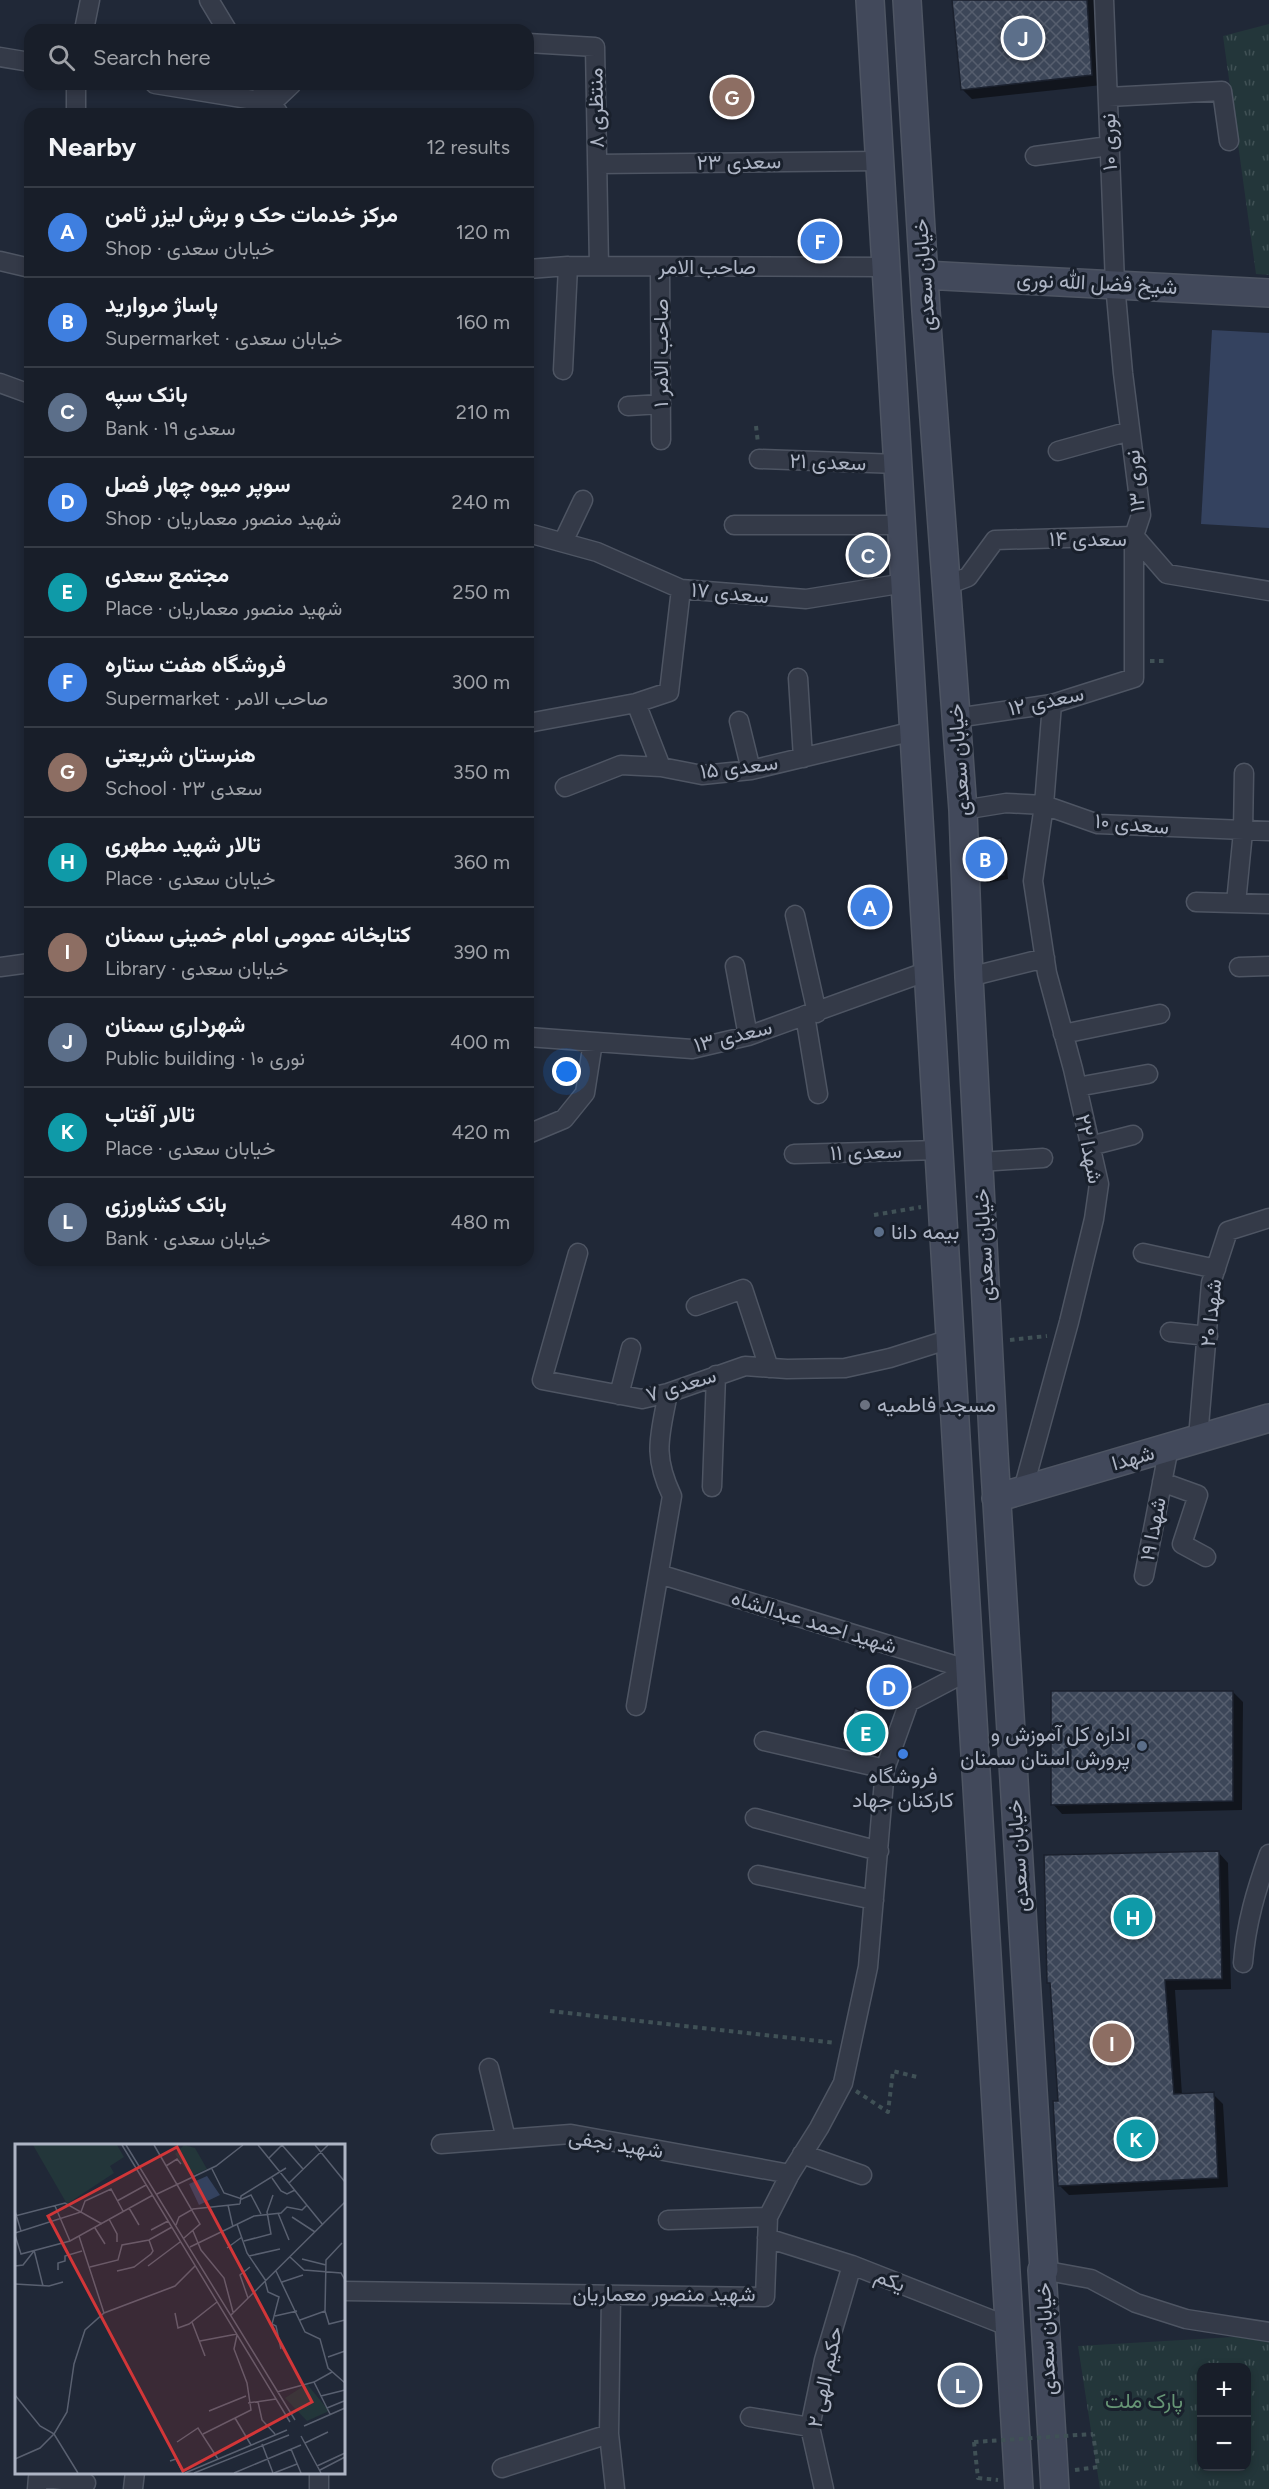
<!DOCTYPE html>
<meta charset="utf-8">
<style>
body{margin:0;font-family:Figtree,Vazirmatn,sans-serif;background:#212731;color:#f1f3f6}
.controls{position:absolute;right:18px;bottom:18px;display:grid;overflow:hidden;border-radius:12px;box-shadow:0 3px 9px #0003}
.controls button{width:54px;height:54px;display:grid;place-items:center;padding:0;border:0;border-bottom:2px solid #363c46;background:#181e29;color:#f1f3f6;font:30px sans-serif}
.you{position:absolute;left:567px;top:1072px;width:21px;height:21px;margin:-15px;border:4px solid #fff;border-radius:50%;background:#1a73e8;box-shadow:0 0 0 9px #1a73e833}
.badge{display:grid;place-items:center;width:39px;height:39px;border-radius:50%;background:#8c9099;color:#fff;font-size:20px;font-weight:700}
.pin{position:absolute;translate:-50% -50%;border:3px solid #fff;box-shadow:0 2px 6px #0006}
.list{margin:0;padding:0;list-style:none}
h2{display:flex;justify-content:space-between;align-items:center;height:78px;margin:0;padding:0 24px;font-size:26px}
h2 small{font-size:20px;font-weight:400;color:#9fa2a8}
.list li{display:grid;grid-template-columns:39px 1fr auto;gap:18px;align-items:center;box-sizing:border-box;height:90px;padding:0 24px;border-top:2px solid #363c46}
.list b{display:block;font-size:22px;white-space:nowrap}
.list p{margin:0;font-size:20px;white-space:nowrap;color:#9fa2a8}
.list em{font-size:20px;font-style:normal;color:#9fa2a8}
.icon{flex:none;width:33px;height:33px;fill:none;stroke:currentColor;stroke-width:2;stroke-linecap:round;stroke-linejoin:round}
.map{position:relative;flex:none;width:1269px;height:2489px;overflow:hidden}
.search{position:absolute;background:#181e29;box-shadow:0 3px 9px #0003;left:24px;top:24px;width:510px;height:66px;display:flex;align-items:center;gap:15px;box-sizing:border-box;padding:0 21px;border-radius:18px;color:#9fa2a8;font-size:22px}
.panel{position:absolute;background:#181e29;box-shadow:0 3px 9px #0003;left:24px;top:108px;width:510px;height:1158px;border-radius:18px}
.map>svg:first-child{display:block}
.park{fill:url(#park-tufts);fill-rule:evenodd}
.water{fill:#34425f}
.shadow{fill:#0007}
.building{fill:url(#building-cross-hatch);stroke:#1b212e;stroke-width:1.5}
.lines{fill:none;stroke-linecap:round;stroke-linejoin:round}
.street-casing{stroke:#4e5563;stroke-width:21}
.secondary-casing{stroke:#4e5563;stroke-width:30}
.path{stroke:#405156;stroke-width:4;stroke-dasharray:4.5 4.5;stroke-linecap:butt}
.street{stroke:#343a48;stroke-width:18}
.secondary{stroke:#42495b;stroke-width:27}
.path-bridge{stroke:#405156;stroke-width:4;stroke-dasharray:4.5 4.5;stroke-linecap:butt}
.service-dot{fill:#5c6f8a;stroke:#19202c;stroke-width:2}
.worship-dot{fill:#6b7280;stroke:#19202c;stroke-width:2}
.shop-dot{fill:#3f7fe0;stroke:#19202c;stroke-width:2}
.labels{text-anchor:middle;stroke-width:6;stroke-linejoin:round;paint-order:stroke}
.street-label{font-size:21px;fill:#aeb5c5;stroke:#19202c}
.poi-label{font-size:21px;fill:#aeb5c5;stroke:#19202c;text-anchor:start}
.park-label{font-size:21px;fill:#669575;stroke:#19202c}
.inset-road{fill:none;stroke:#596070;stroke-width:1.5}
.view{fill:#d23638;fill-opacity:0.15;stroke:#d23638;stroke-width:3}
.inset-edge{fill:none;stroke:#aeb5c5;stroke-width:3}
</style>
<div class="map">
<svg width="1269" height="2489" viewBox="0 0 1269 2489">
<defs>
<pattern id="park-tufts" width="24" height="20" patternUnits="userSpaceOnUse" patternTransform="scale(1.5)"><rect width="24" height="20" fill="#23363a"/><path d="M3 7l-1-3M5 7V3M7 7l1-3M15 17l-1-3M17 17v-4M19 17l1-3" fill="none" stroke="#405155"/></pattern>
<pattern id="building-cross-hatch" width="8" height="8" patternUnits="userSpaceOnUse" patternTransform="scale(1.5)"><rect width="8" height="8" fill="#3c4658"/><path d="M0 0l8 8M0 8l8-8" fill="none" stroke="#565e6e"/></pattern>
</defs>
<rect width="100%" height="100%" fill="#202837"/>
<path class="park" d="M1269,24V275L1256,274L1223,36Z
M1269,2335V2489H1100L1078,2346ZM1202,2368H1246V2466H1202Z"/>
<path class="water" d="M1212,330L1269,333V528L1201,524Z"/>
<path class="shadow" d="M954,0H1096L1102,85L972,99L962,89Z
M1000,840L1005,845L1008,879L987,883L983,879Z
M1233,1692L1243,1702L1242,1810L1062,1814L1053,1804Z
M888,1726L893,1730L880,1758L849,1745L844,1741Z
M1219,1853L1228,1863L1231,1989L1175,1990L1182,2095L1213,2094L1223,2104L1228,2187L1069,2195L1060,2186V2102L1051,1985L1048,1982Z"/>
<path class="building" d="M952,0H1087L1092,75L961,90Z
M1001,838L1004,875L981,879L980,842Z
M1051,1691H1233V1801L1051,1805Z
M855,1708L889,1725L875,1755L842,1741Z
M1219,1851L1222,1979L1165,1980L1174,2094L1214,2092L1218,2178L1058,2186L1053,2101H1058L1050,1983H1047L1044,1855Z"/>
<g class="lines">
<g class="street-casing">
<path id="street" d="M209,0L227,30
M84,30L90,0
M528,43L595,47L599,266
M0,57L30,62
M155,84L272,103L292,84
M260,84L279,114
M1108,97L1222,91L1229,141
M76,114V84
M1035,156L1109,146
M597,164L880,161
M0,261L30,268
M660,267L661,440
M528,269L568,266L887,267
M563,370L568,266
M0,383L30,394
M628,406L661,404
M1058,451L1130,431
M759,459L898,464
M734,525H902
M528,533L597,552L681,589L806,599L905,583
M563,542L583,500
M947,585L968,577L995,540L1134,536L1167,574L1269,591
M798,678L803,758
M636,703L661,767
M956,718L1052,704L1134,678V536L1141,515L1123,373L1115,284L1104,0
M739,721L751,770
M528,723L636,703L669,692L681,589
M565,787L621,765L661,767L702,775L751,770L914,731
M963,810L1006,803L1044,805L1098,824L1269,831
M1196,902L1269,904
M1236,903L1243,832L1244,773
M795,915L817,1013
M735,966L748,1036
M0,967L30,963
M1239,967L1269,966
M969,977L1045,958
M805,1015L818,1094
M1063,1034L1160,1014
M528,1037L692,1049L748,1036L928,971
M1077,1087L1148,1074
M528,1134L564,1119L585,1093L593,1042
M1090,1146L1133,1135
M794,1154L939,1150
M980,1162L1043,1158
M578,1253L542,1380L642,1399L668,1393L745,1366L787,1369L845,1368L890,1358L950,1339
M1143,1253L1216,1269
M696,1306L743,1289L769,1368
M1170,1332L1208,1336
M619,1395L631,1348
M1198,1438L1211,1283L1228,1231L1269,1218
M1162,1482L1198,1495L1182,1544L1206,1557
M712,1487L716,1375
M1023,1490L1069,1322L1094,1219L1099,1184L1073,1069L1047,973L1033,881L1044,805L1052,704
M659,1574L970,1670
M1144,1576L1169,1447
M636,1706L672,1496C652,1454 660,1436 668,1393
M764,1741L885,1769
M755,1818L879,1851
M758,1875L874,1900
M1243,1963C1246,1924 1256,1890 1269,1854
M489,2068L506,2139
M441,2144L571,2134L790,2174
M802,2154L862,2175
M668,2220L768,2217
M767,2238L852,2265L1010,2327
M1042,2270L1091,2279L1136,2303L1186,2319L1269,2332
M344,2291L765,2297L768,2217L790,2174L819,2128L843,2083L868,1967L885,1769L909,1702L970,1670
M611,2295L609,2434L615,2489
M750,2417L810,2427
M502,2468L609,2434
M37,2489L38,2477L86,2483
M133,2489L135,2472
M319,2489V2472
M824,2489L810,2427L824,2360L852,2265"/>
</g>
<g class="secondary-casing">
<path id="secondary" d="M870,0L1019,2489
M907,0L926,311L963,810L969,977L994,1454L1044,2270H1042L1055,2489
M924,275L1269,293
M996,1498L1269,1418"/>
</g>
<path class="path" d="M756,426L758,443
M1150,661H1168
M874,1215L921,1207
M1010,1340L1047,1336
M550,2011L836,2043
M856,2091L888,2112L893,2071L917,2077
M974,2442L978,2478L998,2480
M1075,2470L1098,2467L1093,2434"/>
<use href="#street" class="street"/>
<use href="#secondary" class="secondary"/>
<path class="path-bridge" d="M974,2442L1093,2434"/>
</g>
<g class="service-dot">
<circle cx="879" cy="1232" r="6"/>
<circle cx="1142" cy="1746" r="6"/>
</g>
<circle class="worship-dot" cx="865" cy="1405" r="6"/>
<circle class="shop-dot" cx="903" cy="1754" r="6"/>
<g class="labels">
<g class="street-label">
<text transform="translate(596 108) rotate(-91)" y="7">منتظری ۸</text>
<text transform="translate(1109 142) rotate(-92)" y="7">نوری ۱۰</text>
<text transform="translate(739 162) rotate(-1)" y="7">سعدی ۲۳</text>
<text x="707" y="274">صاحب الامر</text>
<text transform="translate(924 275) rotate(-94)" y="7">خیابان سعدی</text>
<text transform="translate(1097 283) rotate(3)" y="7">شیخ فضل الله نوری</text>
<text transform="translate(661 353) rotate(-90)" y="7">صاحب الامر ۱</text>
<text transform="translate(828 462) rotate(2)" y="7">سعدی ۲۱</text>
<text transform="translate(1135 481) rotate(-95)" y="7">نوری ۱۳</text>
<text x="1088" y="546">سعدی ۱۴</text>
<text transform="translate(730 593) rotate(5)" y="7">سعدی ۱۷</text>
<text transform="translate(1046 701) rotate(-12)" y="7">سعدی ۱۲</text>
<text transform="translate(959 760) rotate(-94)" y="7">خیابان سعدی</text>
<text transform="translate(739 767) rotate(-7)" y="7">سعدی ۱۵</text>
<text transform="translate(1132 824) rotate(5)" y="7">سعدی ۱۰</text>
<text transform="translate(733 1036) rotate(-14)" y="7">سعدی ۱۳</text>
<text transform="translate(1089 1149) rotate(79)" y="7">شهدا ۲۲</text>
<text transform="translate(866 1152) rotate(-2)" y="7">سعدی ۱۱</text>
<text transform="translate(984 1245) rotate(-93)" y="7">خیابان سعدی</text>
<text transform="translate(1211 1313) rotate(-84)" y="7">شهدا ۲۰</text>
<text transform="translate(681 1385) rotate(-17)" y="7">سعدی ۷</text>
<text transform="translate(1133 1458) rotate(-16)" y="7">شهدا</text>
<text transform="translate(1153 1529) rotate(-79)" y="7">شهدا ۱۹</text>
<text transform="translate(814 1622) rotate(17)" y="7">شهید احمد عبدالشاه</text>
<text transform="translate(1018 1856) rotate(-94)" y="7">خیابان سعدی</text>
<text transform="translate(616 2144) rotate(9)" y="7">شهید نجفی</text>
<text transform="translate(890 2280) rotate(21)" y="7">یکم</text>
<text x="664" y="2301">شهید منصور معماریان</text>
<text transform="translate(1046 2339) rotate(-93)" y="7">خیابان سعدی</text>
<text transform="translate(825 2377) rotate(-78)" y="7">حکیم الهی ۲</text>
</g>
<g class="poi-label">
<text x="891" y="1239">بیمه دانا</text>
<text x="877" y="1412">مسجد فاطمیه</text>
<text x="1130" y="1741" text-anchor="end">اداره کل آموزش و<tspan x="1130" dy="24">پرورش استان سمنان</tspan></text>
<text x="903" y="1783" text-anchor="middle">فروشگاه<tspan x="903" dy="24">کارکنان جهاد</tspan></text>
</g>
<g class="park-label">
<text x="1144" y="2408">پارک ملت</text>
</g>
</g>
<g transform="translate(15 2144)">
<rect width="330" height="330" fill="#202837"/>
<path d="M18,1H102L109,13L95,22L99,29L52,60Z" fill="#23363a"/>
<path d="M169,1L180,4L192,25L176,32L160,10ZM292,240L314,267L292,277L270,254Z" fill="#23363a"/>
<path d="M192,32L205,51L184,61L174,40Z" fill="#34425f"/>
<path class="inset-road" d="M107,1L275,278M111,1L280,276M139,1L185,80L169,94M243,1L308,81M267,1L288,25M300,1L330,38M254,14L267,1M151,22L162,15L166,20M197,25L209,49L227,55L236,51L246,70M257,34L266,47L272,50L280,46M274,39L313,1M142,50L201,22L228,1M102,57L131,41M225,60L226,52L271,24M213,61L218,83M40,62L55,97M114,64L124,81M0,67L6,87M263,69L274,96M0,72L50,59L87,80M277,73L300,88M94,75L102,90V98M222,80L232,109L251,137M161,81L164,73L178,65L225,60M80,84L90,100M136,86L153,77M178,87L186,106L209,134L218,168M0,89L66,68L70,57L96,45L108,67M0,91L6,110L55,97L138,51M64,92L89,169M229,97L256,90L252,68L258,51M327,99L311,116L310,167L314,180L330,176M175,103L239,72L266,69L272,63L287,66L292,61M212,104L227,93M19,106L28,142M234,112L265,105M275,113L289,126L326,129L330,136M287,115L311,121M0,122L8,121L19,107M133,122L165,98M75,123L103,116L107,101L134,96L157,83M43,126V119L50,117V112L67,107M102,127L119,123L136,110L138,107L134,96M261,127L290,188L305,195L313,224L330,239M250,137L253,148L264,153L257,180L261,182L266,205M267,138L288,131M0,140L34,142L48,138M233,154L225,131L235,123M160,169L163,184L174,180L202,158M216,171L330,58M260,172L282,167M285,176L310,167M177,178L190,212M185,197L222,190M313,213L330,207M262,248L299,238M0,251L25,282L39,290L52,268L59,220L70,186L89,169L160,142L180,122M306,252L330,246M243,258L247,276L260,290M233,259L261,255M312,264L329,257M194,267L231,252M315,270L299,238L317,228M220,274L236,301M289,282L330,264M188,290L236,266L232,239L219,205L222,191M286,292L306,329M162,298L183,284L203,315M290,299L313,288M247,300L258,329M276,305L286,329M0,315L25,304L39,290L63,329M155,317L161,315L168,329M302,322L330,309M305,326L330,313M170,329L272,286M179,329L274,291M219,329L286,301M259,329L282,320"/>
<path class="view" d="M162,3L297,258L168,327L33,72Z"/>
<rect width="330" height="330" class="inset-edge"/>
</g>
</svg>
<div class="controls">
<button>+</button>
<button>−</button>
</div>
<div class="you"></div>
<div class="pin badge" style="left:870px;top:907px;background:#3f7fe0">A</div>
<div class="pin badge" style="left:985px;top:859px;background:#3f7fe0">B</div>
<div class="pin badge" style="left:868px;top:555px;background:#5c6f8a">C</div>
<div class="pin badge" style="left:889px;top:1687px;background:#3f7fe0">D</div>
<div class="pin badge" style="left:866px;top:1733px;background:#0f9aa8">E</div>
<div class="pin badge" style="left:820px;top:241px;background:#3f7fe0">F</div>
<div class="pin badge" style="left:732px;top:97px;background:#8d6e63">G</div>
<div class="pin badge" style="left:1133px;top:1917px;background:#0f9aa8">H</div>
<div class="pin badge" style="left:1112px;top:2043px;background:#8d6e63">I</div>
<div class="pin badge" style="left:1023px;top:38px;background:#5c6f8a">J</div>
<div class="pin badge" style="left:1136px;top:2139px;background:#0f9aa8">K</div>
<div class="pin badge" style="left:960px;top:2385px;background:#5c6f8a">L</div>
<div class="search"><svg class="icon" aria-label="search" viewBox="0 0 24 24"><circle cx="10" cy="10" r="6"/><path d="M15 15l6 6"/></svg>Search here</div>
<section class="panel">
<h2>Nearby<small>12 results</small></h2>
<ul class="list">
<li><span class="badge" style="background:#3f7fe0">A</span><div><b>مرکز خدمات حک و برش لیزر ثامن</b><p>Shop · خیابان سعدی</p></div><em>120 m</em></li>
<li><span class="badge" style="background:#3f7fe0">B</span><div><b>پاساژ مروارید</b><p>Supermarket · خیابان سعدی</p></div><em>160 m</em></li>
<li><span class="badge" style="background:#5c6f8a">C</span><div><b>بانک سپه</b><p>Bank · سعدی ۱۹</p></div><em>210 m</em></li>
<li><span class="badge" style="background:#3f7fe0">D</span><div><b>سوپر میوه چهار فصل</b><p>Shop · شهید منصور معماریان</p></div><em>240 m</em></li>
<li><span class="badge" style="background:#0f9aa8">E</span><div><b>مجتمع سعدی</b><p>Place · شهید منصور معماریان</p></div><em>250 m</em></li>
<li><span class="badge" style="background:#3f7fe0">F</span><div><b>فروشگاه هفت ستاره</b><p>Supermarket · صاحب الامر</p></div><em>300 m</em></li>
<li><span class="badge" style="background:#8d6e63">G</span><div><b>هنرستان شریعتی</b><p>School · سعدی ۲۳</p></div><em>350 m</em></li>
<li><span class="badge" style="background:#0f9aa8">H</span><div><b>تالار شهید مطهری</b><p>Place · خیابان سعدی</p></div><em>360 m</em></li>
<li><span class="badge" style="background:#8d6e63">I</span><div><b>کتابخانه عمومی امام خمینی سمنان</b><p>Library · خیابان سعدی</p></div><em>390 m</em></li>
<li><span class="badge" style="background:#5c6f8a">J</span><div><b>شهرداری سمنان</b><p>Public building · نوری ۱۰</p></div><em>400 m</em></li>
<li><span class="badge" style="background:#0f9aa8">K</span><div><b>تالار آفتاب</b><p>Place · خیابان سعدی</p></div><em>420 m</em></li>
<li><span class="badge" style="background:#5c6f8a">L</span><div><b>بانک کشاورزی</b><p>Bank · خیابان سعدی</p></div><em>480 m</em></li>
</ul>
</section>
</div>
